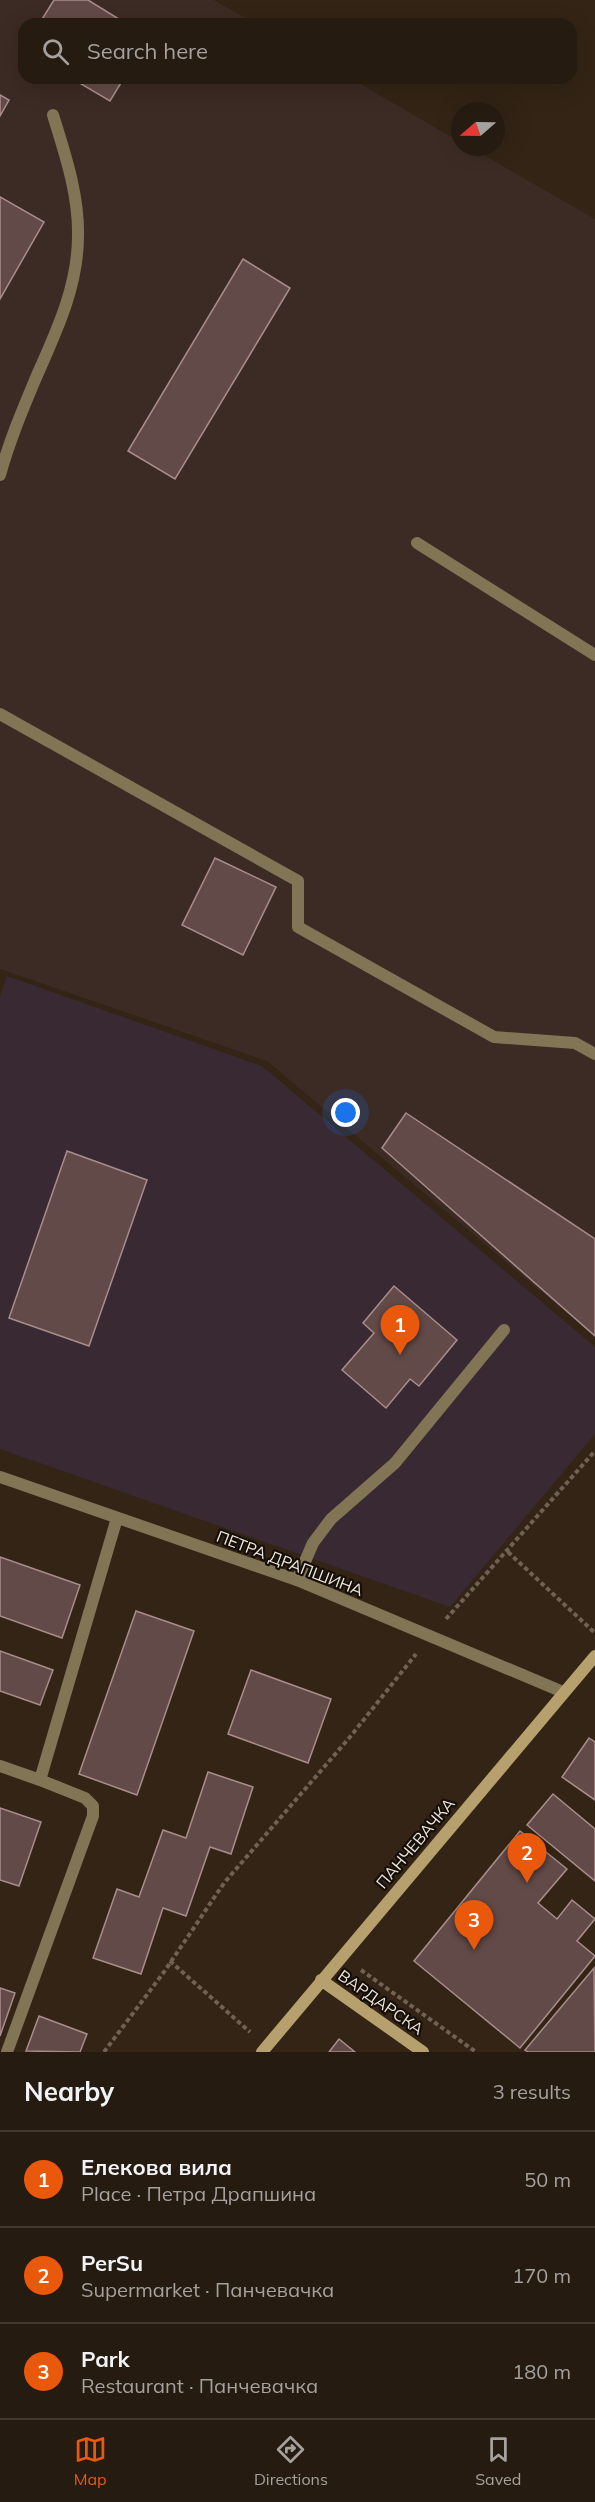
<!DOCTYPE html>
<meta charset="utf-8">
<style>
body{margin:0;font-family:Mulish,sans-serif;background:#2e2419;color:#f1f3f6}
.compass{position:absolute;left:451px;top:102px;width:54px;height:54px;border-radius:50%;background:#261b10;box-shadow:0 6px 24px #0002;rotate:250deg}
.you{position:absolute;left:346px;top:1113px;width:21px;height:21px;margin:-15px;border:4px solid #fff;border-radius:50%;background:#1a73e8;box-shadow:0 0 0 9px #1a73e833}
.badge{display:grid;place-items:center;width:39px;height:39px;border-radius:50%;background:#ea580c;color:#fff;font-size:20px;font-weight:700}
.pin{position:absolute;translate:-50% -50px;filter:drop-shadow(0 2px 3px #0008)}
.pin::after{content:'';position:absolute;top:32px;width:21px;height:18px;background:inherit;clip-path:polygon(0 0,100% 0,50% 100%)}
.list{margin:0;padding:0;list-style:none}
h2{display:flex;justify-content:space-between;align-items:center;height:78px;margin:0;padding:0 24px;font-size:26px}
h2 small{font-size:20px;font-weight:400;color:#a4a19f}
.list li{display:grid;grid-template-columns:39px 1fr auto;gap:18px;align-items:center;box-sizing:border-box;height:96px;padding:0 24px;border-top:2px solid #423930}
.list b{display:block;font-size:22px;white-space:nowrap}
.list p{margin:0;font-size:20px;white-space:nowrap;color:#a4a19f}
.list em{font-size:20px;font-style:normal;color:#a4a19f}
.icon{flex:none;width:33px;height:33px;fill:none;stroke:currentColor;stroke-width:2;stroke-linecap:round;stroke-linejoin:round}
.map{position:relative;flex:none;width:595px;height:2052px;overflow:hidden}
.search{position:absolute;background:#261b10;box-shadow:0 6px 24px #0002;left:18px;right:18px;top:18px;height:66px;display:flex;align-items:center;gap:15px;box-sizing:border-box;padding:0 21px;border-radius:18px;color:#a4a19f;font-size:22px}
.sheet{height:366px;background:#261b10}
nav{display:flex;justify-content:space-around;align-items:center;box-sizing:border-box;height:84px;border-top:2px solid #423930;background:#261b10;font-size:16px;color:#a4a19f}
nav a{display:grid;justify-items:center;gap:3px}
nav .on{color:#ea580c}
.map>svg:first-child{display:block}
.commercial{fill:#392933}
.industrial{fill:#3c2a24}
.building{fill:#624a48;stroke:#a98d8c;stroke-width:1.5}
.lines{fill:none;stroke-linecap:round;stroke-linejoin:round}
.path{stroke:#6f6255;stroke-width:4;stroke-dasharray:4.5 3;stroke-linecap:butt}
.lane{stroke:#827555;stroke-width:12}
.street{stroke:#827555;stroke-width:12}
.secondary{stroke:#b6a16e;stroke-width:12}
.labels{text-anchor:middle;stroke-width:4.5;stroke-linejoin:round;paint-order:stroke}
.street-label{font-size:16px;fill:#eee4db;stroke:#150f09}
</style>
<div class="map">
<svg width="595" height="2052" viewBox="0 0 595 2052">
<rect width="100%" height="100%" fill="#332415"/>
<path class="commercial" d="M7,976L262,1066L595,1347V1434L450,1607L0,1449V996Z"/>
<path class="industrial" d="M0,0H214L256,24H24V78H350L460,142V147H470L595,219V1337L267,1061L0,969Z"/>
<path class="building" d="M54,0H88L127,24H39Z
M71,78H124L110,101Z
M0,95L9,100L0,116Z
M0,197L44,222L0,299Z
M243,259L290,288L175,479L128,451Z
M215,858L276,887L243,955L182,925Z
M406,1113L595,1239V1336L382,1148Z
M67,1151L147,1180L89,1346L9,1318Z
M394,1286L457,1340L419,1386L410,1379L386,1408L342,1370L374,1333L363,1323Z
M0,1557L80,1585L62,1638L0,1616Z
M136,1611L194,1631L137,1795L79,1774Z
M0,1651L53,1670L40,1705L0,1691Z
M251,1670L331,1699L308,1763L228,1734Z
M589,1738L595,1742V1800L562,1777Z
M208,1772L253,1787L231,1854L210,1847L186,1916L163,1908L141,1974L93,1958L117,1889L139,1897L163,1830L186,1838Z
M553,1794L595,1829V1881L527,1825Z
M0,1808L41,1822L19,1886L0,1880Z
M520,1831L567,1869L538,1903L557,1919L572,1900L595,1919L577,1941L595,1956L520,2048L414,1961Z
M594,1968L595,2052H528L525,2050Z
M0,1988L15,1993L0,2036Z
M39,2016L87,2034L80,2052L26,2051Z
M339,2039L355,2052H329Z"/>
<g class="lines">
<path class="path" d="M508,1552L595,1633
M446,1619L595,1451
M170,1961L250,2032
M361,1970L476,2052
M104,2052L164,1972L224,1883L350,1737L416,1654"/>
<path class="lane" d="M0,475C9,442 22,411 35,380C55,334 78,288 78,236C79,195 65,154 53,115
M417,543L595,655
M0,714L298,881V927L494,1037L575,1043L595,1054
M297,1580L313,1543L331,1519L395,1463L504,1330
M0,1766L40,1780L117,1518
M7,2052L93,1816V1806L85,1798L40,1780"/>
<path class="street" d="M0,1477L297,1580L563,1692"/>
<path class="secondary" d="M321,1980L423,2052
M262,2052L595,1656"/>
</g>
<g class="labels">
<g class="street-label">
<text transform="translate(290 1563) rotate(21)" y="6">ПЕТРА ДРАПШИНА</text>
<text transform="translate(415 1843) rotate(-50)" y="6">ПАНЧЕВАЧКА</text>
<text transform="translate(381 2002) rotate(35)" y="6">ВАРДАРСКА</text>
</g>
</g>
</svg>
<svg class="compass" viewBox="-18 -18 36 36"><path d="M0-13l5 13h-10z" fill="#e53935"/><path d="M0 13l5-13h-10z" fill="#a4a19f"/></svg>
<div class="you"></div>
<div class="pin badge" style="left:400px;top:1355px">1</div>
<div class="pin badge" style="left:527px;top:1883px">2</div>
<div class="pin badge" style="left:474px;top:1950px">3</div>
<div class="search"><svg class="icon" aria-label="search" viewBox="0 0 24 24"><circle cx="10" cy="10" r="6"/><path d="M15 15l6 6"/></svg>Search here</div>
</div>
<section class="sheet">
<h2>Nearby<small>3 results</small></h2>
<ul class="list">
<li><span class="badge">1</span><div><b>Елекова вила</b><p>Place · Петра Драпшина</p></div><em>50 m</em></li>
<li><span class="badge">2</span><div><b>PerSu</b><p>Supermarket · Панчевачка</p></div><em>170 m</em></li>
<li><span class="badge">3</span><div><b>Park</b><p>Restaurant · Панчевачка</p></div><em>180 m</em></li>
</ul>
</section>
<nav>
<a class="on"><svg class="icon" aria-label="map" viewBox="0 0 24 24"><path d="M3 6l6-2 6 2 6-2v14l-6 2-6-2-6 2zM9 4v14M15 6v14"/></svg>Map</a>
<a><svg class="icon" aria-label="directions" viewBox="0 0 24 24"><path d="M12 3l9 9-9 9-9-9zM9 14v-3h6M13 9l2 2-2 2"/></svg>Directions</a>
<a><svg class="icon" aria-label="saved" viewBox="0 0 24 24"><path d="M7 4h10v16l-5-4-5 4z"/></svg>Saved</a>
</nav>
